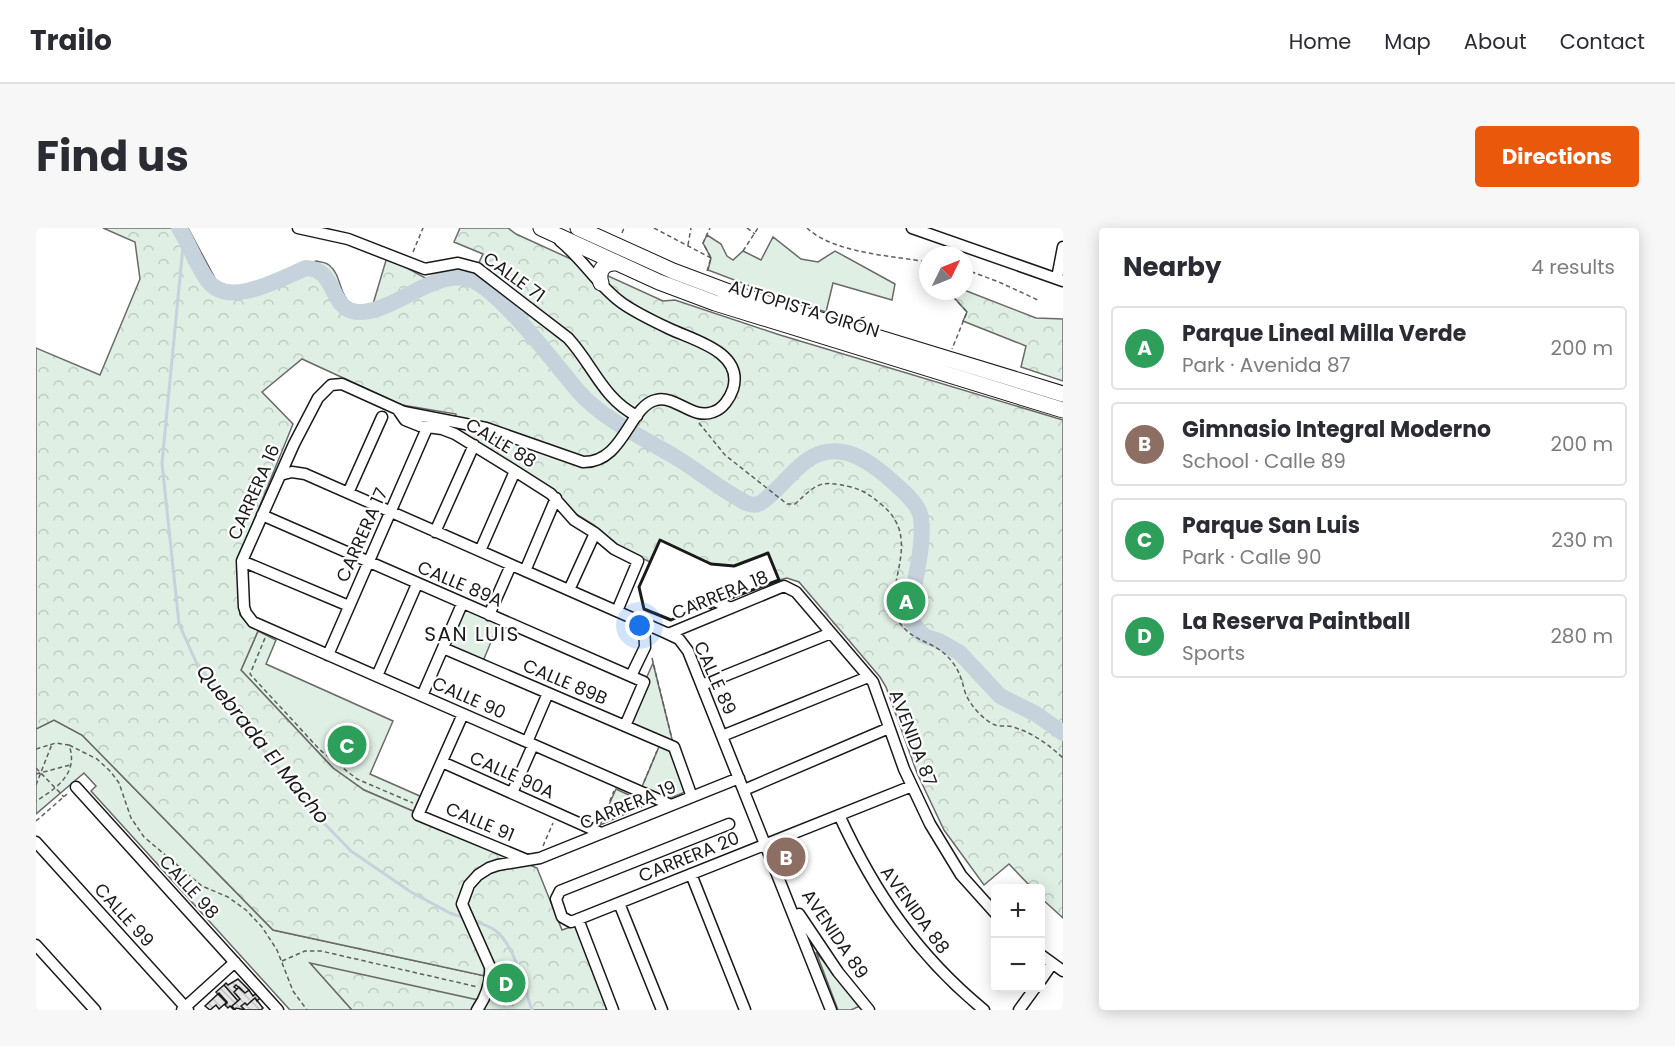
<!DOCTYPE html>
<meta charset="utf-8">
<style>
body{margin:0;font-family:Poppins,sans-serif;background:#f7f7f7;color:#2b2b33}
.controls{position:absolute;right:18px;bottom:18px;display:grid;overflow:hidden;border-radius:6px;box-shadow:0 3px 15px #0003}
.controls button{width:54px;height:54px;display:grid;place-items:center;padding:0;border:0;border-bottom:2px solid #e1e1e2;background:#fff;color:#2b2b33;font:30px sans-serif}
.compass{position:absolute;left:883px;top:18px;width:54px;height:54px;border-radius:50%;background:#fff;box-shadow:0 3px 15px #0003;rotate:47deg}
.you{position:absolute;left:604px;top:398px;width:21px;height:21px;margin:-15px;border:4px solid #fff;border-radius:50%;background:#1a73e8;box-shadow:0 0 0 9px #1a73e833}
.badge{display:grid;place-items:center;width:39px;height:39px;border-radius:50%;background:#ea580c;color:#fff;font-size:20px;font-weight:700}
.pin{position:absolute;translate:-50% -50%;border:3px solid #fff;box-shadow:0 2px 6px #0006}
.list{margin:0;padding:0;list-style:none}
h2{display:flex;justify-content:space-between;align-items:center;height:78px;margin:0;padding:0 24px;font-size:26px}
h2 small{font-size:20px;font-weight:400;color:#7c7c81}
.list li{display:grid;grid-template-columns:39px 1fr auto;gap:18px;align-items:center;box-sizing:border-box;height:84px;margin:0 12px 12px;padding:0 12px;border:2px solid #e1e1e2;border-radius:6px}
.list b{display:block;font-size:22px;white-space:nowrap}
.list p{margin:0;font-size:20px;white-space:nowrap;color:#7c7c81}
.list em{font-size:20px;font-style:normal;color:#7c7c81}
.map{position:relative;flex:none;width:1027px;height:782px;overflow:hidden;border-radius:6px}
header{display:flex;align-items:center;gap:36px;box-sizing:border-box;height:84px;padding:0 30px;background:#fff;border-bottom:2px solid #e1e1e2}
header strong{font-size:28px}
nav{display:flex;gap:33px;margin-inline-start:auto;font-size:21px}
.intro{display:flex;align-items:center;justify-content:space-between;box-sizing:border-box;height:144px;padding:0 36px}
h1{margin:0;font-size:42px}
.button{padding:15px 27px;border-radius:6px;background:#ea580c;color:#fff;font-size:21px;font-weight:700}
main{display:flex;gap:36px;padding:0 36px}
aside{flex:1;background:#fff;border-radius:6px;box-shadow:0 3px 15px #0003}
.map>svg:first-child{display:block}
.green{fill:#e0efe3;stroke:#6a6a6a;stroke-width:1.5}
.forest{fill:url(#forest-crowns);stroke:#6a6a6a;stroke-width:1.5}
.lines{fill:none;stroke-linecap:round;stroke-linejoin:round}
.stream{stroke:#c6d2dc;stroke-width:3}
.river{stroke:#c6d2dc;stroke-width:16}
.building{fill:url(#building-back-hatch);stroke:#1a1a1a;stroke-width:1.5}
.minor-casing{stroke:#1a1a1a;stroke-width:13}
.highway-casing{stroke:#1a1a1a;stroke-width:17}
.path{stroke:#5f5f5f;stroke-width:1.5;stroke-dasharray:4.5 3;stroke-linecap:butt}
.minor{stroke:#fff;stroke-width:10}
.highway{stroke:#fff;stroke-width:15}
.wall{stroke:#1a1a1a;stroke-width:3}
.labels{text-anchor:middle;stroke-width:4.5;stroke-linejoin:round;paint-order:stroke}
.street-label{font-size:18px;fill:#1a1a1a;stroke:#fff}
.neighbourhood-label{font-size:20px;letter-spacing:1.5px;fill:#1a1a1a;stroke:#fff}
.water-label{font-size:20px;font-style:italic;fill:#1a1a1a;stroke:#fff}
</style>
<header>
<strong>Trailo</strong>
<nav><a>Home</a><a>Map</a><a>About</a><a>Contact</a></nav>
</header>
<div class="intro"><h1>Find us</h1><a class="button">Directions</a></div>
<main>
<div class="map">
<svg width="1027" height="782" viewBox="0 0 1027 782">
<defs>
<pattern id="forest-crowns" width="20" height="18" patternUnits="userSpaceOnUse" patternTransform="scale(1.5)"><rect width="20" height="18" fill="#e0efe3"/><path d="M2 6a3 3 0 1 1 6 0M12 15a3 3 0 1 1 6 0" fill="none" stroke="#c0ccc2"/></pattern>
<pattern id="building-back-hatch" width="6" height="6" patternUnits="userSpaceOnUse" patternTransform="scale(1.5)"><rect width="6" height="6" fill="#e6e6e6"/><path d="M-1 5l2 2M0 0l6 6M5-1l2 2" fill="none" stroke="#c5c5c5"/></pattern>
</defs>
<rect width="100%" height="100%" fill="#fff"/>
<path class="green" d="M671,7L685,16L691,28L697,32L707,23L725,32L737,9L765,31L782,34L799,23L859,56L856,72L797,55L790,84L746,70L672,42L675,30L667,15Z
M426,379L463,395L447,433L409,417Z
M222,403L240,412L230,436L357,493L334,546L386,569L379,584L328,562L297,540L205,442Z
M617,435L637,515L590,496Z
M18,492L46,507L237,702L454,749L441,782L275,736L316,782H254L55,563L60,558L48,545L0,586V501Z
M625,514L638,519L654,562L630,572L605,561Z
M580,561L612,576L564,597Z
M780,724L824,778L815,782H802Z"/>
<path class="forest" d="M67,0H152L180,52L194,61L211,59L280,33C284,34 290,34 293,37C311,51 298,85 337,76L351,29L391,51L418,39L438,45L447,26L418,14L424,0H472L480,6L627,73L639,72L744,107L1027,192V690L1005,670V660H996L973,636L948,657L908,602L881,545L850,459L844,449L763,354L751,350L743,352L732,325L698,338L675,336L624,312L614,334L583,319L558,297L540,286L527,272L498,249L417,199L420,186L366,177L266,131L226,164L257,196L201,334L204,387L222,403L205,442L297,540L328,562L379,584L378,589L501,640L526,702L540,697L573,782H316L274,735L447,773L454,749L237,702L46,507L18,492L0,501V120L64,147L104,51L99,14Z
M928,62L1000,90L1027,91V153L985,139L990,118L927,93L931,84L912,63Z"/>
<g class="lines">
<path class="stream" d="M148,8L126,235L143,396L160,434L204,493L283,590L315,623L375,664L414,685L429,690
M438,693C446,696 454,698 460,703C479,718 488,759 496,782"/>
<path class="river" d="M143,0C154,17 160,37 172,53C193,81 245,50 270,40C302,41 292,82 322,84C357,85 392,45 429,50C460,55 521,139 543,164C569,193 608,210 641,230C662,243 683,260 705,272C709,275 717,278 722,276C728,274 735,266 740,262C761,241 778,216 812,225C832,231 852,249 868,264C872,268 879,275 882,281C893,301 877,360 873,383L874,392L888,408L903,413L924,425L964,468L1000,486L1027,505"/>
</g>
<path class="building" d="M202,751L213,762L209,765L200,757L198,759L201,761L198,764L204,771L202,773L188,757L190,755L192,757Z
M188,757L202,773L196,778L198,782L194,778L192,780L189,777L191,775L180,764Z
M203,759L209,765L213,762L217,768L219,766L224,770L221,773L219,770L211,777L209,775L205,778L209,782L200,780L199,782L196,778L204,771L198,764Z
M183,765L191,774L183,781L180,777L174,782L169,778Z
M219,770L227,780L225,782H209L205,778L209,775L211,777Z"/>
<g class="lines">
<g class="minor-casing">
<path id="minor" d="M262,0L312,11L389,41L422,35L441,40L532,110C557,137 567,171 601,188
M876,0L1027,53
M524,13C547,31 562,58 586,75C600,85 617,93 634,101C657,112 708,124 697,161C694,170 687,181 677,184C656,192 640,167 620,172C593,178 588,235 547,234L450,200L368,184L306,156L295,157L282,170L258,216L206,333L208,379L210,385L217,394L635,577
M1021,50L1027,19
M362,182L369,192L384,198L406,201L419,206L479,243L515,266L538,292L559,305L578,321L602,333L581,383
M244,247L256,244L269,246L628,404L643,411L652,423L795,782
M312,265L346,189
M226,287L608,454L589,498
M399,304L438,217
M444,323L479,243
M206,333L313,378
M489,343L520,270
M533,362L559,305
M678,373L695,380
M453,387L475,337
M632,406L748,358L760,364L837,454L868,541L894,596L925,647L960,686
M407,420L638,519L656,569
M292,427L391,200
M341,448L381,356
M595,448L609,419L608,395
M666,457L795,405
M386,468L426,376
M427,486L382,587L491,632
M686,508L832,449
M491,514L512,465
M406,534L565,605
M40,559L242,782
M708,562L853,500
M476,565L497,517
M803,587C839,665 881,727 948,782
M693,596L524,663L520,671L526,689L535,694L876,558
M0,614L152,782
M655,646L709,782
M583,675L626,782
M763,686L802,744L833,782
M542,691L577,782
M0,717L59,782
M1005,727L1027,743
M1005,752L1016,736
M146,782L199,734
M441,782C450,769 455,755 454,739L426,676L433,657L442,647L453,640L462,637L504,630L703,550
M983,782L999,760"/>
</g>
<g class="highway-casing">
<path id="highway" d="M505,0L623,54L679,75L1027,182
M542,0L637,43L693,64L1027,166
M565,55C561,43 568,34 580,35"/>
</g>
<path class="path" d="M618,0L675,30
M711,0L719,6
M771,0C797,25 857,28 892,34
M586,5L588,0
M652,17L655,0
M707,23L722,0
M377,24L387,0
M928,41L963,54L1004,73
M671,43L675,30L667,15L674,0
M912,63L931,84L916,121
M663,195L689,227L751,276H759C782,255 783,252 815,259C829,263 834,267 846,277C892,315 838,366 867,399C882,416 901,413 917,435C924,444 926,453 929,464C933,476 947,492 959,497C964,499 972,497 977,499C997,505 1012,516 1027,530
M493,241L495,228
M229,410L214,446L284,522L321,551L377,575
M616,430L635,507
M33,517L61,531L75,544L83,555L95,590L108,609L166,658L192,669L210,682L226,699L241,722L257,763L271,782
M0,521L20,515L33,517C43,545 21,560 0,573
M0,540L28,569
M0,546L34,537
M608,554L621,523
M0,557L16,516
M0,593L31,566
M565,594L578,563
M507,618L517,595
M246,733L269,723H285L442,759"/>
<use href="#minor" class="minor"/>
<use href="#highway" class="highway"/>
<path class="wall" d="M624,312L675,336L698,338L732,325L743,352L695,370L681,365L675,380L655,373L651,385L635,392L608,381L603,359Z"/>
</g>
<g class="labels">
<g class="street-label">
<text transform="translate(478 49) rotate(36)" y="6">CALLE 71</text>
<text transform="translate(768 81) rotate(17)" y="6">AUTOPISTA GIRÓN</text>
<text transform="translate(465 215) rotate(31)" y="6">CALLE 88</text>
<text transform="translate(218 264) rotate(-66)" y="6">CARRERA 16</text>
<text transform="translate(326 307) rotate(-66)" y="6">CARRERA 17</text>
<text transform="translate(424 356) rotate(23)" y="6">CALLE 89A</text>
<text transform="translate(684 367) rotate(-22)" y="6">CARRERA 18</text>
<text transform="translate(679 450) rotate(66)" y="6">CALLE 89</text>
<text transform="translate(529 454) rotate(23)" y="6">CALLE 89B</text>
<text transform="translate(433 470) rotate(24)" y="6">CALLE 90</text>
<text transform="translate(877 510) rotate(69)" y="6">AVENIDA 87</text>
<text transform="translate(476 547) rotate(24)" y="6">CALLE 90A</text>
<text transform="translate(592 577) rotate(-22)" y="6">CARRERA 19</text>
<text transform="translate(444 594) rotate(23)" y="6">CALLE 91</text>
<text transform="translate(653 629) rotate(-22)" y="6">CARRERA 20</text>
<text transform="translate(153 659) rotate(48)" y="6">CALLE 98</text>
<text transform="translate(879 682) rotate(54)" y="6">AVENIDA 88</text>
<text transform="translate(88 687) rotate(48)" y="6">CALLE 99</text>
<text transform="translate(799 706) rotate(56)" y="6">AVENIDA 89</text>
</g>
<g class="neighbourhood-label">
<text x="436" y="413">SAN LUIS</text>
</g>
<g class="water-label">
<text transform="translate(227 516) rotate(51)" y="7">Quebrada El Macho</text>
</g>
</g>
</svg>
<div class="controls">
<button>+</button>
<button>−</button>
</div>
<svg class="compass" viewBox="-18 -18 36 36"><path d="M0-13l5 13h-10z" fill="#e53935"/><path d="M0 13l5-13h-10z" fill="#7c7c81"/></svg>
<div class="you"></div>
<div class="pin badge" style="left:870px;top:373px;background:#2e9e5b">A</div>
<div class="pin badge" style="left:750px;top:629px;background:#8d6e63">B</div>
<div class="pin badge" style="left:311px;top:517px;background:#2e9e5b">C</div>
<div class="pin badge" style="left:470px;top:755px;background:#2e9e5b">D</div>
</div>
<aside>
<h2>Nearby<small>4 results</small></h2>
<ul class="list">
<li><span class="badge" style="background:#2e9e5b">A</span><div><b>Parque Lineal Milla Verde</b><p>Park · Avenida 87</p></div><em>200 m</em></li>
<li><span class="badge" style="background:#8d6e63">B</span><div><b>Gimnasio Integral Moderno</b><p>School · Calle 89</p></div><em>200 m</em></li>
<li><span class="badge" style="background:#2e9e5b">C</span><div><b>Parque San Luis</b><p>Park · Calle 90</p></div><em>230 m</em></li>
<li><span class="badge" style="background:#2e9e5b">D</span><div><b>La Reserva Paintball</b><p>Sports</p></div><em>280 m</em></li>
</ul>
</aside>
</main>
